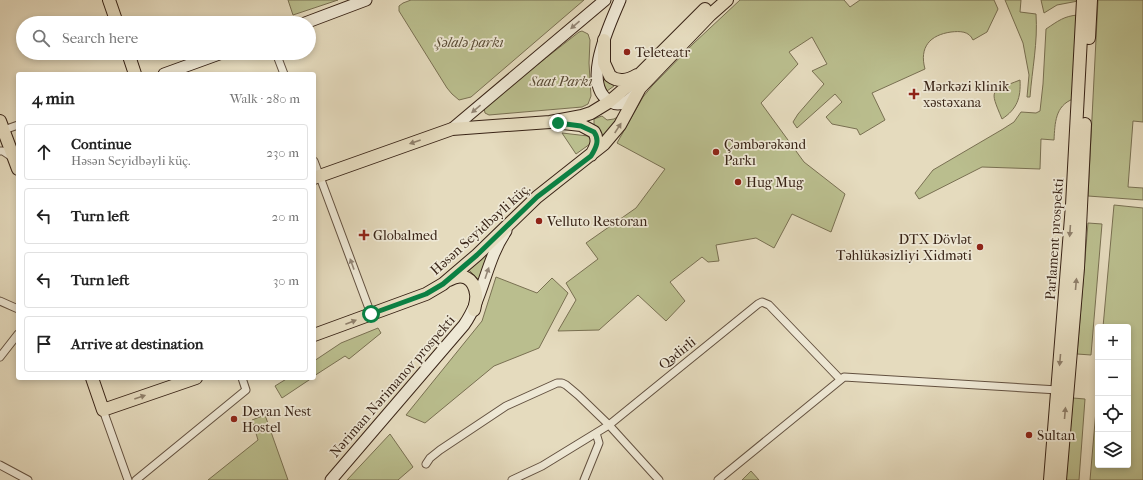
<!DOCTYPE html>
<meta charset="utf-8">
<style>
body{margin:0;font-family:"IM FELL French Canon",serif;background:#f6f6f6;color:#222}
.controls{position:absolute;right:12px;bottom:12px;display:grid;overflow:hidden;border-radius:4px;box-shadow:0 2px 6px #0003}
.controls button{width:36px;height:36px;display:grid;place-items:center;padding:0;border:0;border-bottom:1px solid #e0e0e0;background:#fff;color:#222;font:20px sans-serif}
.stop{position:absolute;width:12px;height:12px;margin:-9px;border:3px solid #0b8043;border-radius:50%;background:#fff}
.stop.end{background:#0b8043;border-color:#fff;box-shadow:0 1px 4px #0008}
.list{margin:0;padding:0;list-style:none}
h2{display:flex;justify-content:space-between;align-items:center;height:52px;margin:0;padding:0 16px;font-size:17px}
h2 small{font-size:13px;font-weight:400;color:#767676}
.list li{display:grid;grid-template-columns:26px 1fr auto;gap:12px;align-items:center;box-sizing:border-box;height:56px;margin:0 8px 8px;padding:0 8px;border:1px solid #e0e0e0;border-radius:4px}
.list b{display:block;font-size:15px;white-space:nowrap}
.list p{margin:0;font-size:13px;white-space:nowrap;color:#767676}
.list em{font-size:13px;font-style:normal;color:#767676}
.icon{flex:none;width:22px;height:22px;fill:none;stroke:currentColor;stroke-width:2;stroke-linecap:round;stroke-linejoin:round}
.map{position:relative;flex:none;width:1143px;height:480px;overflow:hidden}
.search{position:absolute;background:#fff;box-shadow:0 2px 6px #0003;left:16px;top:16px;width:300px;height:44px;display:flex;align-items:center;gap:10px;box-sizing:border-box;padding:0 14px;border-radius:22px;color:#767676;font-size:15px}
.panel{position:absolute;background:#fff;box-shadow:0 2px 6px #0003;left:16px;top:72px;width:300px;height:308px;border-radius:4px}
.map>svg:first-child{display:block}
.green{fill:#babe8e;stroke:#797052}
.lines{fill:none;stroke-linecap:round;stroke-linejoin:round}
.street-casing{stroke:#635140;stroke-width:9}
.secondary-casing{stroke:#382316;stroke-width:13}
.primary-casing{stroke:#382316;stroke-width:14}
.street{stroke:#eee8d5;stroke-width:7}
.secondary{stroke:#eee8d5;stroke-width:11}
.primary{stroke:#e5dbbe;stroke-width:12}
.oneway{fill:#938676}
.oneway2{fill:#8e7f6a}
.route{stroke:#0b8043;stroke-width:5}
.poi-dot{fill:#8f2418;stroke:#eee8d5;stroke-width:1.5}
.labels{text-anchor:middle;stroke-width:3.5;stroke-linejoin:round;paint-order:stroke}
.park-label{font-size:14px;font-style:italic;fill:#584a34;stroke:#eee8d5}
.poi-label{font-size:14px;fill:#382316;stroke:#eee8d5;text-anchor:start}
.street-label{font-size:14px;fill:#382316;stroke:#eee8d5}
</style>
<div class="map">
<svg width="1143" height="480" viewBox="0 0 1143 480">
<rect width="100%" height="100%" fill="#e5dbbe"/>
<filter id="stains"><feTurbulence type="fractalNoise" baseFrequency=".005" numOctaves="4"/><feColorMatrix values="0 0 0 0 .2 0 0 0 0 .09 0 0 0 0 .02 0 0 0 .5 -.17"/></filter>
<radialGradient id="worn" r=".72"><stop offset=".6" stop-color="#630" stop-opacity="0"/><stop offset="1" stop-color="#630" stop-opacity=".3"/></radialGradient>
<path class="green" d="M288,0H338L293,15Z
M411,0H584L471,97L459,100L452,94L447,88L399,11V6L403,3Z
M740,0H844L850,7L860,0H994L998,9L987,32L973,40C969,31 960,31 951,32C930,35 919,47 925,69L872,93L885,120L860,135L857,129L832,124L826,117L842,102L835,94L797,128L793,122L798,114L824,84L812,71L827,64L812,37L789,52L798,64L761,103L804,162L845,194L831,232L792,214L774,248L756,238L716,245L719,261L708,262L702,257L670,282L685,301L666,321L638,295L599,330L558,331L576,300L566,283L598,259L586,243L636,208L665,169L617,143L643,97L652,86L694,43Z
M1005,0H1021L1020,12L1036,14C1038,42 1032,70 1030,97H1027L1029,75L1023,43Z
M1041,0H1078V1L1057,5L1044,13Z
M1098,0H1143V122L1133,121L1128,187L1143,188V200L1088,196Z
M1078,15L1073,99C1055,106 1055,123 1054,140L1041,139L1040,169L982,167L919,199L915,193L933,170L1003,129L1014,122L1021,112L1036,113L1040,111L1043,84L1046,29C1058,21 1064,16 1078,15Z
M582,31L588,34L590,40L589,63L591,96L588,104L582,107L489,115L485,113L484,108L486,105L579,32Z
M603,71L608,81L614,86L607,91L602,82Z
M1020,80C1021,98 1017,109 1002,119C989,88 990,92 1020,80Z
M621,115L602,142L594,126V119L602,116L607,120L614,119Z
M562,133L588,136L591,140L590,144L576,154Z
M1114,205L1143,208V480H1090L1098,387V465H1128V327H1103Z
M1088,223L1102,224L1091,355L1077,354Z
M491,249L480,281L469,270Z
M496,277L537,293L552,278L568,293L539,348L494,366L425,423L406,415L482,321Z
M378,328L381,333L349,359L345,356L314,376V361L341,343Z
M288,378H312L282,398L275,386Z
M1073,398L1085,399L1079,480H1066Z
M265,415L288,480H208L258,440L252,420Z
M390,434L413,467L398,480H347Z
M751,471L759,480H742Z"/>
<g class="lines">
<g class="street-casing">
<path id="street" d="M276,53L284,74
M1,131L18,125
M0,151H3L12,157
M314,161L371,314
M0,301L18,309
M0,357L18,334
M103,410L128,480
M426,464L430,458L440,450L506,406L557,383H562L566,385L578,395L609,425L659,480
M0,465L28,480
M136,480L246,390L242,378
M512,480L542,466L609,425L758,304L762,302L769,305L840,379
M584,480L599,443L596,433
M718,480L844,377L1058,390"/>
</g>
<g class="secondary-casing">
<path id="secondary" d="M620,0C611,22 579,86 611,102C621,108 630,100 637,92
M305,23L366,0
M164,74L222,53
M452,129L605,0
M331,480L464,325C484,296 486,260 506,231"/>
</g>
<g class="primary-casing">
<path id="primary" d="M109,0L117,23
M1089,38L1091,0
M604,40V63L610,76C619,83 628,80 637,75
M128,53L135,74
M0,121L18,169
M563,123L581,125L594,132C599,140 596,147 591,155
M314,178L452,129L550,122L582,116L591,113L609,102L630,84L705,9
M449,280C462,272 474,278 476,294C477,299 475,305 474,310
M314,335L426,294L443,284L477,255L537,197L604,144L620,125L640,88L710,15L727,0
M92,378L103,410L196,378
M1050,480L1072,205L1083,0
M1060,480L1078,268L1085,124"/>
</g>
<use href="#street" class="street"/>
<use href="#secondary" class="secondary"/>
<use href="#primary" class="primary"/>
</g>
<defs><path id="oneway-solid" d="M-6-.8H1V-3.2L6.5 0L1 3.2V.8H-6Z"/></defs>
<g class="oneway">
<use href="#oneway-solid" transform="translate(575 25) rotate(139)"/>
<use href="#oneway-solid" transform="translate(476 109) rotate(140)"/>
<use href="#oneway-solid" transform="translate(352 264) rotate(-110)"/>
<use href="#oneway-solid" transform="translate(487 273) rotate(-71)"/>
</g>
<g class="oneway2">
<use href="#oneway-solid" transform="translate(618 128) rotate(-57)"/>
<use href="#oneway-solid" transform="translate(415 142) rotate(161)"/>
<use href="#oneway-solid" transform="translate(1070 231) rotate(94)"/>
<use href="#oneway-solid" transform="translate(1076 284) rotate(-85)"/>
<use href="#oneway-solid" transform="translate(351 322) rotate(-21)"/>
<use href="#oneway-solid" transform="translate(1060 360) rotate(95)"/>
<use href="#oneway-solid" transform="translate(140 397) rotate(-19)"/>
<use href="#oneway-solid" transform="translate(1065 413) rotate(-85)"/>
</g>
<g class="lines">
<path class="route" d="M371,314L426,294L443,284L477,255L537,197L591,156C596,148 600,140 594,132L581,126L558,123"/>
</g>
<g class="poi-dot">
<circle cx="627" cy="52" r="4"/>
<path d="M912 88h4v4h4v4h-4v4h-4v-4h-4v-4h4z"/>
<circle cx="716" cy="152" r="4"/>
<circle cx="738" cy="182" r="4"/>
<circle cx="539" cy="221" r="4"/>
<path d="M362 229h4v4h4v4h-4v4h-4v-4h-4v-4h4z"/>
<circle cx="980" cy="247" r="4"/>
<circle cx="234" cy="419" r="4"/>
<circle cx="1029" cy="435" r="4"/>
</g>
<g class="labels">
<g class="park-label">
<text x="469" y="47">Şəlalə parkı</text>
<text x="561" y="86">Saat Parkı</text>
</g>
<g class="poi-label">
<text x="635" y="57">Teleteatr</text>
<text x="923" y="91">Mərkəzi klinik<tspan x="923" dy="16">xəstəxana</tspan></text>
<text x="724" y="149">Çəmbərəkənd<tspan x="724" dy="16">Parkı</tspan></text>
<text x="746" y="187">Hug Mug</text>
<text x="547" y="226">Velluto Restoran</text>
<text x="373" y="240">Globalmed</text>
<text x="972" y="244" text-anchor="end">DTX Dövlət<tspan x="972" dy="16">Təhlükəsizliyi Xidməti</tspan></text>
<text x="242" y="416">Devan Nest<tspan x="242" dy="16">Hostel</tspan></text>
<text x="1037" y="440">Sultan</text>
</g>
<g class="street-label">
<text transform="translate(480 229) rotate(-42)" y="5">Həsən Seyidbəyli küç.</text>
<text transform="translate(1054 239) rotate(-86)" y="5">Parlament prospekti</text>
<text transform="translate(677 353) rotate(-39)" y="5">Qədirli</text>
<text transform="translate(392 386) rotate(-49)" y="5">Nəriman Nərimanov prospekti</text>
</g>
</g>
<rect width="100%" height="100%" filter="url(#stains)"/>
<rect width="100%" height="100%" fill="url(#worn)"/>
</svg>
<div class="controls">
<button>+</button>
<button>−</button>
<button><svg class="icon" aria-label="locate" viewBox="0 0 24 24"><circle cx="12" cy="12" r="6"/><path d="M12 2v4M12 18v4M2 12h4M18 12h4"/></svg></button>
<button><svg class="icon" aria-label="layers" viewBox="0 0 24 24"><path d="M12 4l9 5-9 5-9-5zM3 14l9 5 9-5"/></svg></button>
</div>
<div class="stop" style="left:371px;top:314px"></div>
<div class="stop end" style="left:558px;top:123px"></div>
<div class="search"><svg class="icon" aria-label="search" viewBox="0 0 24 24"><circle cx="10" cy="10" r="6"/><path d="M15 15l6 6"/></svg>Search here</div>
<section class="panel">
<h2>4 min<small>Walk · 280 m</small></h2>
<ul class="list">
<li><svg class="icon" aria-label="ahead" viewBox="0 0 24 24"><path d="M12 20V5M6 11l6-6 6 6"/></svg><div><b>Continue</b><p>Həsən Seyidbəyli küç.</p></div><em>230 m</em></li>
<li><svg class="icon" aria-label="left" viewBox="0 0 24 24"><path d="M17 20v-9H6M10 6l-5 5 5 5"/></svg><div><b>Turn left</b></div><em>20 m</em></li>
<li><svg class="icon" aria-label="left" viewBox="0 0 24 24"><path d="M17 20v-9H6M10 6l-5 5 5 5"/></svg><div><b>Turn left</b></div><em>30 m</em></li>
<li><svg class="icon" aria-label="arrive" viewBox="0 0 24 24"><path d="M6 21V4h12l-3 4 3 4H6"/></svg><div><b>Arrive at destination</b></div></li>
</ul>
</section>
</div>
